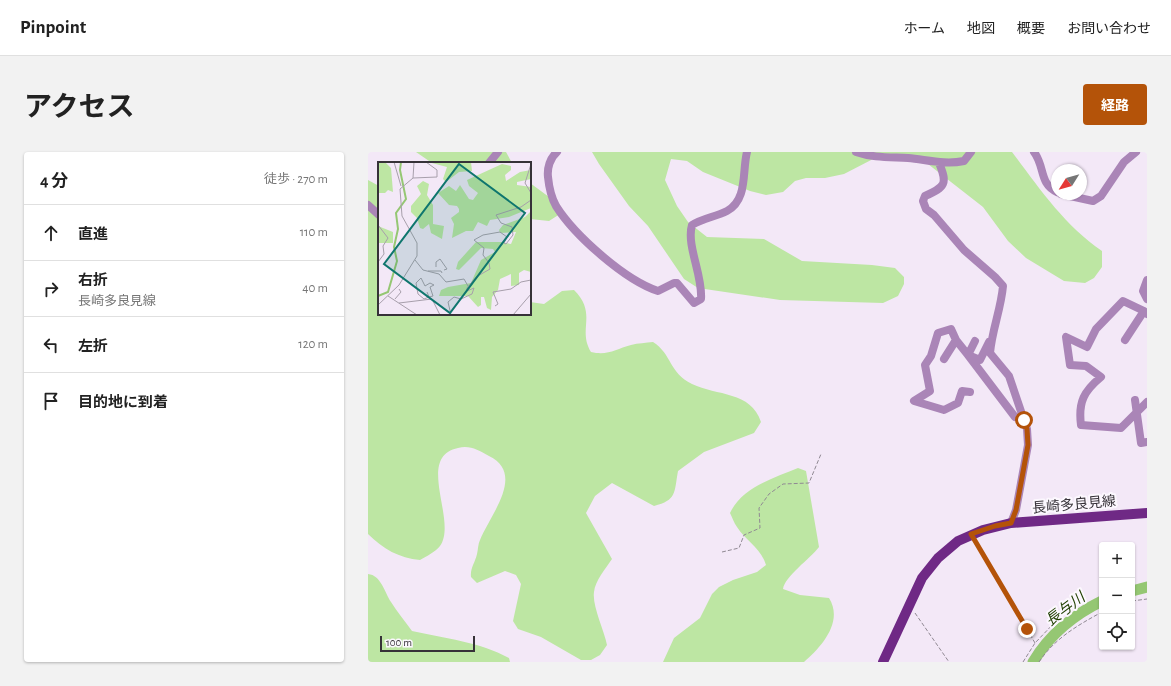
<!DOCTYPE html>
<html lang="ja">
<meta charset="utf-8">
<style>
body{margin:0;font-family:"Alegreya Sans","Noto Sans JP",sans-serif;background:#f2f2f2;color:#222}
.controls{position:absolute;right:12px;bottom:12px;display:grid;overflow:hidden;border-radius:4px;box-shadow:0 1px 3px #0004}
.controls button{width:36px;height:36px;display:grid;place-items:center;padding:0;border:0;border-bottom:1px solid #e0e0e0;background:#fff;color:#222;font:20px sans-serif}
.compass{position:absolute;left:683px;top:12px;width:36px;height:36px;border-radius:50%;background:#fff;box-shadow:0 1px 3px #0004;rotate:233deg}
.scale{position:absolute;left:12px;bottom:10px;width:95px;box-sizing:border-box;padding-left:4px;border:2px solid #363238;border-top:0;font-size:11px;line-height:14px;white-space:nowrap;color:#363238;-webkit-text-stroke:3px #fcf8fe;paint-order:stroke}
.stop{position:absolute;width:12px;height:12px;margin:-9px;border:3px solid #b45309;border-radius:50%;background:#fff}
.stop.end{background:#b45309;border-color:#fff;box-shadow:0 1px 4px #0008}
.list{margin:0;padding:0;list-style:none}
h2{display:flex;justify-content:space-between;align-items:center;height:52px;margin:0;padding:0 16px;font-size:17px}
h2 small{font-size:13px;font-weight:400;color:#767676}
.list li{display:grid;grid-template-columns:26px 1fr auto;gap:12px;align-items:center;box-sizing:border-box;height:56px;padding:0 16px;border-top:1px solid #e0e0e0}
.list b{display:block;font-size:15px;white-space:nowrap}
.list p{margin:0;font-size:13px;white-space:nowrap;color:#767676}
.list em{font-size:13px;font-style:normal;color:#767676}
.icon{flex:none;width:22px;height:22px;fill:none;stroke:currentColor;stroke-width:2;stroke-linecap:round;stroke-linejoin:round}
.map{position:relative;flex:none;width:779px;height:510px;overflow:hidden;border-radius:4px}
header{display:flex;align-items:center;gap:24px;box-sizing:border-box;height:56px;padding:0 20px;background:#fff;border-bottom:1px solid #e0e0e0}
header strong{font-size:19px}
nav{display:flex;gap:22px;margin-inline-start:auto;font-size:14px}
.intro{display:flex;align-items:center;justify-content:space-between;box-sizing:border-box;height:96px;padding:0 24px}
h1{margin:0;font-size:28px}
.button{padding:10px 18px;border-radius:4px;background:#b45309;color:#fff;font-size:14px;font-weight:700}
main{display:flex;gap:24px;padding:0 24px}
aside{flex:1;background:#fff;border-radius:4px;box-shadow:0 1px 3px #0004}
.map>svg:first-child{display:block}
.green{fill:#bde6a3}
.lines{fill:none;stroke-linecap:round;stroke-linejoin:round}
.river{stroke:#95c773;stroke-width:11}
.path{stroke:#908993;stroke-width:1;stroke-dasharray:4 2;stroke-linecap:butt}
.minor{stroke:#aa85b7;stroke-width:8}
.major{stroke:#6f2985;stroke-width:10}
.route{stroke:#b45309;stroke-width:5}
.labels{text-anchor:middle;stroke-width:4;stroke-linejoin:round;paint-order:stroke}
.street-label{font-size:14px;fill:#363238;stroke:#fcf8fe}
.water-label{font-size:15px;font-style:italic;fill:#224103;stroke:#fcf8fe}
.inset-river{fill:none;stroke:#95c773;stroke-width:2}
.inset-road{fill:none;stroke:#a79fab;stroke-width:1}
.view{fill:#0f766e;fill-opacity:0.15;stroke:#0f766e;stroke-width:2}
.inset-edge{fill:none;stroke:#363238;stroke-width:2}
</style>
<header>
<strong>Pinpoint</strong>
<nav><a>ホーム</a><a>地図</a><a>概要</a><a>お問い合わせ</a></nav>
</header>
<div class="intro"><h1>アクセス</h1><a class="button">経路</a></div>
<main>
<aside>
<h2>4 分<small>徒歩 · 270 m</small></h2>
<ul class="list">
<li><svg class="icon" aria-label="ahead" viewBox="0 0 24 24"><path d="M12 20V5M6 11l6-6 6 6"/></svg><div><b>直進</b></div><em>110 m</em></li>
<li><svg class="icon" aria-label="right" viewBox="0 0 24 24"><path d="M7 20v-9h11M14 6l5 5-5 5"/></svg><div><b>右折</b><p>長崎多良見線</p></div><em>40 m</em></li>
<li><svg class="icon" aria-label="left" viewBox="0 0 24 24"><path d="M17 20v-9H6M10 6l-5 5 5 5"/></svg><div><b>左折</b></div><em>120 m</em></li>
<li><svg class="icon" aria-label="arrive" viewBox="0 0 24 24"><path d="M6 21V4h12l-3 4 3 4H6"/></svg><div><b>目的地に到着</b></div></li>
</ul>
</aside>
<div class="map">
<svg width="779" height="510" viewBox="0 0 779 510">
<rect width="100%" height="100%" fill="#f3e8f7"/>
<path class="green" d="M48,0H138L144,11H64Z
M224,0H644C671,36 696,73 734,99V115L726,126L717,131L696,129L658,106L640,89L615,55L551,5L507,6L476,22L457,26H438L427,29L415,40L398,43L382,39L335,20L319,9L303,7L297,28L309,54L320,70L339,85L396,87L434,109L504,113L527,116L536,125V132L530,144L515,151L412,148L330,136L316,127L280,74L261,54L231,12Z
M0,28L11,34V162H162V150L176,152L194,139L206,138C230,162 209,177 223,200C240,204 248,197 263,193C270,191 278,191 285,190C304,202 301,221 324,232C349,244 383,239 393,270L386,281L336,300L310,319C306,341 309,348 286,354L244,331L227,344L218,361L244,407C238,416 227,429 226,440C224,454 236,478 239,493L232,503L223,508H213L173,485L150,477L145,469L153,432L148,423L137,419L109,431L103,425C102,416 107,411 109,402C110,398 110,392 112,388C122,363 158,322 121,304C110,298 102,293 90,296C47,305 90,369 72,394C67,400 59,404 52,408C31,406 15,397 0,382Z
M162,31L192,53V62L181,69L162,67Z
M430,316L438,319L451,395C442,407 417,424 415,437L432,443L461,446C476,470 453,495 436,510H295L306,486L332,466L344,442L351,435L365,428L389,420L398,413C393,396 378,389 369,375C366,371 364,365 362,361C374,335 406,326 430,316Z
M0,422C13,423 17,441 23,450C29,460 37,469 44,479C76,486 112,490 141,506L142,510H0Z"/>
<g class="lines">
<path class="river" d="M764,439L779,435
M665,510C682,482 705,463 734,449"/>
<path class="path" d="M608,389L667,491
M354,400L371,396L376,383L392,376L391,356L401,342L415,332L441,331L453,302
M764,449L779,447
M547,461L581,510
M655,510L667,491L689,468
M671,510C686,487 710,473 734,460"/>
<path class="minor" d="M189,0C182,6 179,16 180,25C181,35 183,45 188,54C207,84 257,128 290,139L306,131H309L326,151L333,147C335,124 318,93 324,73C335,66 347,65 359,59C380,48 374,19 379,0
M488,0C505,6 522,5 540,6C560,8 577,13 596,9L603,0
M666,0C677,14 671,32 689,40
M121,11L130,0
M571,11C580,32 577,35 557,44L555,49L558,57L566,63L596,98L627,125L635,134C633,157 624,178 622,201L641,224L659,277L660,293L648,358L643,371
M693,42L725,49L733,44L756,10L768,0
M0,53L11,63
M779,128L775,139L779,147
M776,159L755,149L728,177L719,195L698,185L702,213L718,214L733,225C716,239 710,250 713,273L753,276L779,250
M588,188L583,177L570,181L563,204L557,213L562,239L546,249L576,258L590,251L594,239L602,240
M757,188L776,159L779,162
M607,189L600,203L647,265
M576,207L588,188L600,203L612,208L621,190
M767,248L773,291L779,290"/>
<path class="major" d="M515,510L554,426L570,406L590,389L615,378L643,371L779,361"/>
</g>
<g class="lines">
<path class="route" d="M656,268L659,277L660,293L648,358L643,371L627,374L603,382L659,477"/>
</g>
<g class="labels">
<g class="street-label">
<text transform="translate(706 352) rotate(-5)" y="5">長崎多良見線</text>
</g>
<g class="water-label">
<text transform="translate(697 457) rotate(-37)" y="5">長与川</text>
</g>
</g>
<g transform="translate(10 10)">
<rect width="153" height="153" fill="#f3e8f7"/>
<path d="M0,0H7L13,6L15,30L10,28L7,31H0ZM50,0H93L94,9L81,10L68,20L65,17L69,5ZM124,2L133,4V8L127,13L128,19L142,10L153,8V17L139,20V23L153,25V46L131,55L112,58L109,64L100,60L95,69H88L74,76L76,62L73,56L81,50V47L79,44L71,43L60,31L71,24L78,29L82,23L91,37L95,38L100,31L91,24L89,18ZM45,19L51,22L49,33L55,43V62L66,64L64,77L53,71L51,62L45,67L42,66L39,56L33,50V44L43,32L39,24ZM153,49V110L146,108L141,111V123L133,124V112L122,117L120,128L114,135L113,148L109,146L106,135H103V143L100,145L90,134H61L63,128L70,125L93,121L103,98L117,90L115,87L103,86L81,108L78,107L80,100L98,80H123L133,82L138,70L122,71L121,68L125,63L147,55ZM0,64L15,70V81H0Z" fill="#bde6a3"/>
<path class="inset-river" d="M0,134L10,130L19,99L16,85L20,67L18,51L28,37L22,8L23,0"/>
<path class="inset-road" d="M16,0L23,24M153,2L147,21L153,31M35,16L36,0M0,63L10,76L5,84L6,92L0,100M37,98L45,108L61,112L68,120L86,117L90,124M58,105V100L62,97L69,107L66,108M50,109H63L64,111M49,130L51,135L46,137L40,132L38,121L43,116L47,124L52,121L56,123L52,125L55,134L51,135M10,134L39,153M17,137L23,130L21,127M21,141L54,137L62,153M0,143L21,123L39,94V81L24,54L22,27L35,16L59,15V8L48,0M117,144L120,142L115,130L133,127L143,120L153,118M73,153L70,140L76,135L83,137L94,132L96,126L89,129V126L98,115L112,107L111,101L105,93L106,86L96,78L105,73L122,70L129,75L126,81L128,82L135,73L134,65L123,61L118,53L143,45L153,38M135,153L153,132"/>
<path class="view" d="M81,2L147,51L72,151L6,102Z"/>
<rect width="153" height="153" class="inset-edge"/>
</g>
</svg>
<div class="controls">
<button>+</button>
<button>−</button>
<button><svg class="icon" aria-label="locate" viewBox="0 0 24 24"><circle cx="12" cy="12" r="6"/><path d="M12 2v4M12 18v4M2 12h4M18 12h4"/></svg></button>
</div>
<svg class="compass" viewBox="-18 -18 36 36"><path d="M0-13l5 13h-10z" fill="#e53935"/><path d="M0 13l5-13h-10z" fill="#767676"/></svg>
<div class="scale">100 m</div>
<div class="stop" style="left:656px;top:268px"></div>
<div class="stop end" style="left:659px;top:477px"></div>
</div>
</main>
